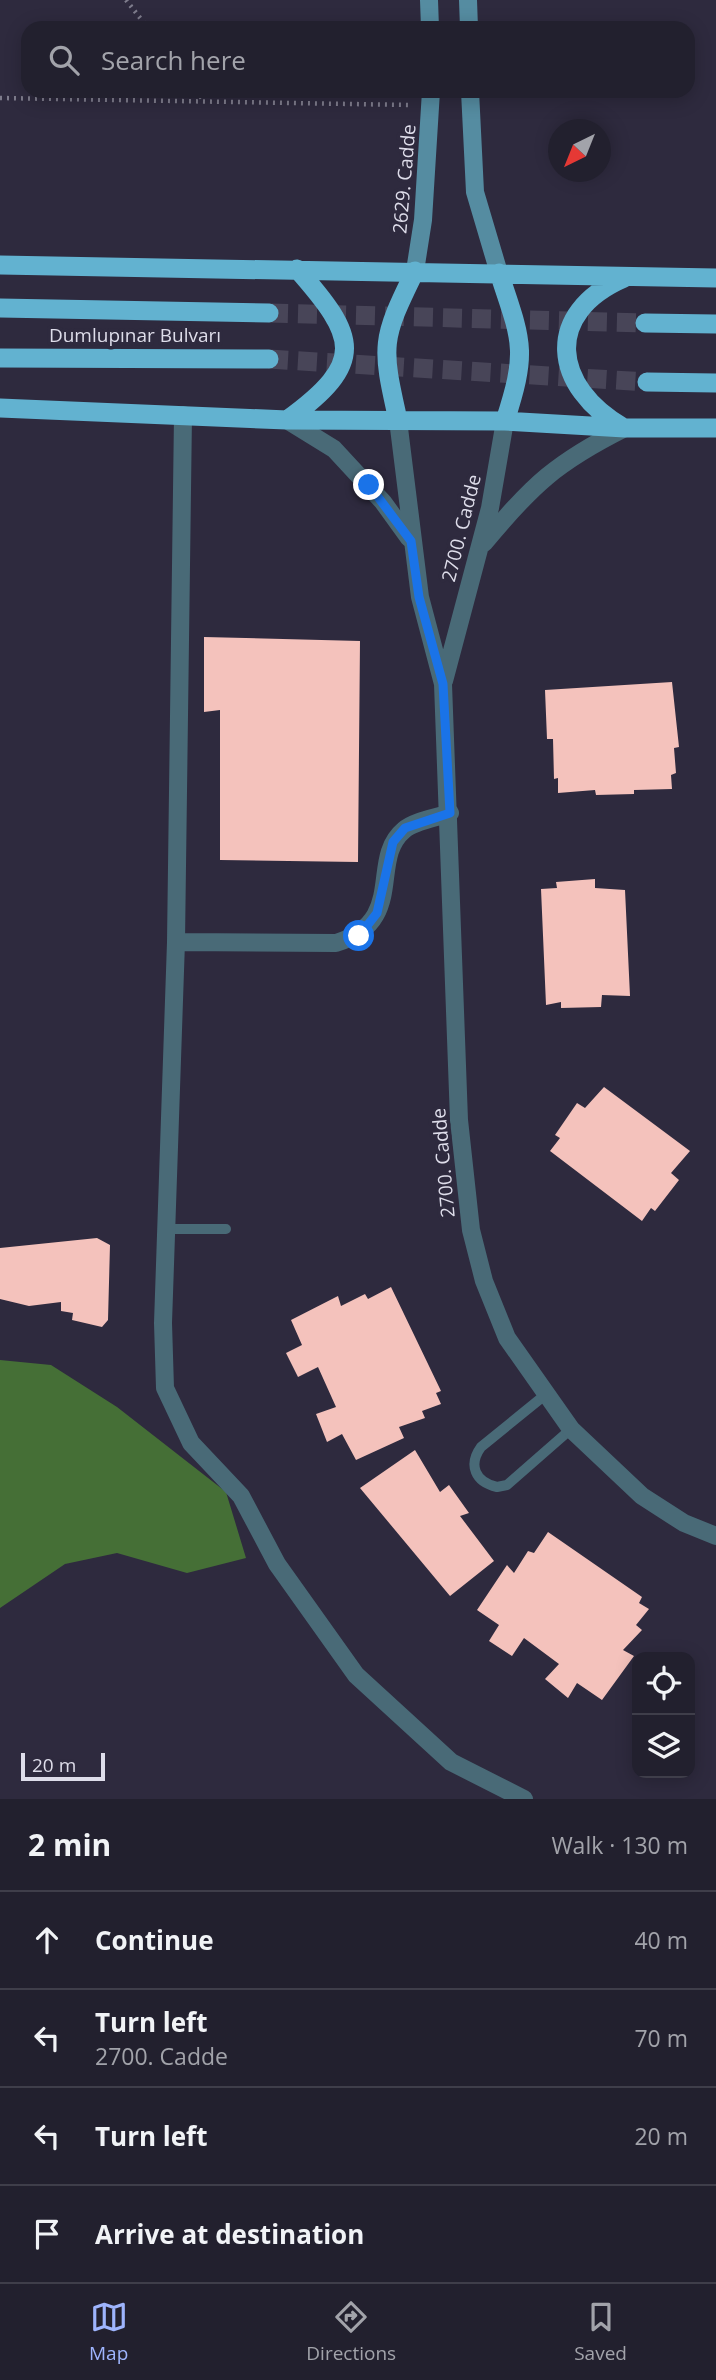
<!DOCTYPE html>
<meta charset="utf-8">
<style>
body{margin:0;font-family:"Open Sans",sans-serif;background:#2a2836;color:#f1f3f6}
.controls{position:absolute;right:21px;bottom:21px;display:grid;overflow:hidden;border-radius:14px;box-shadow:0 4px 18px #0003}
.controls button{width:63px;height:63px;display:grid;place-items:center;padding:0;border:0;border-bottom:2px solid #3f3e4a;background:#22202e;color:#f1f3f6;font:35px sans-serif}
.compass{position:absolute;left:548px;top:119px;width:63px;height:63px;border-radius:50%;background:#22202e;box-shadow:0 4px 18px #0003;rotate:223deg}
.scale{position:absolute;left:21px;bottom:18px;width:84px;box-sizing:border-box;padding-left:7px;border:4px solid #deddea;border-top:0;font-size:19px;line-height:24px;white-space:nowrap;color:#deddea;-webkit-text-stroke:5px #2e2a3e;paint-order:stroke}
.stop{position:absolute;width:21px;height:21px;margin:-16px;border:5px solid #1a73e8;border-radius:50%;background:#fff}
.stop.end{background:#1a73e8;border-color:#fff;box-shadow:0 2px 7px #0008}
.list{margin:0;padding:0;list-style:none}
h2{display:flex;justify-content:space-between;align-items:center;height:91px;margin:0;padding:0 28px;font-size:30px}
h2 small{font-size:23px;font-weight:400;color:#a2a3aa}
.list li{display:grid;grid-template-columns:46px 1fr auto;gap:21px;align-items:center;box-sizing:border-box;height:98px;padding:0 28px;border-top:2px solid #3f3e4a}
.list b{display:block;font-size:26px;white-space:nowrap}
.list p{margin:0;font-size:23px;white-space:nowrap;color:#a2a3aa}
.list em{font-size:23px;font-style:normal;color:#a2a3aa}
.icon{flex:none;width:38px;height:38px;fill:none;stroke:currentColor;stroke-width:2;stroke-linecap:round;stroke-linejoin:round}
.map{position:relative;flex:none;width:716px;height:1799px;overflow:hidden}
.search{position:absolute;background:#22202e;box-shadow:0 4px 18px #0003;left:21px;right:21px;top:21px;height:77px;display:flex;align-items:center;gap:18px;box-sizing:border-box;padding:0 24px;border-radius:21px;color:#a2a3aa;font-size:26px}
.sheet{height:483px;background:#22202e}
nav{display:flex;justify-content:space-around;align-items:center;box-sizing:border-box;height:98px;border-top:2px solid #3f3e4a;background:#22202e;font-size:19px;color:#a2a3aa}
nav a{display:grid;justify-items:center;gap:4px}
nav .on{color:#9eb4fd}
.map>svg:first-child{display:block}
.forest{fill:#456f36}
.building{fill:#f4c2bc}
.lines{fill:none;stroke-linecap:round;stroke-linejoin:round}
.trunk-tunnel{stroke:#484558;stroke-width:19;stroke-dasharray:19 10;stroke-linecap:butt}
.path{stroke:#7e7c8c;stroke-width:4.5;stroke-dasharray:2 5;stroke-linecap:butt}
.service{stroke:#496a77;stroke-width:10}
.minor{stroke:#496a77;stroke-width:18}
.tertiary{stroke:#496a77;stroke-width:18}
.secondary{stroke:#558ca1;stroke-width:18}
.trunk{stroke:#62b2d0;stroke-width:19}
.route{stroke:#1a73e8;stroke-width:9}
.labels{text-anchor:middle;stroke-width:7;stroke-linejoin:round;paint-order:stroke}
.street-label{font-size:19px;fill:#deddea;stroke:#2e2a3e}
</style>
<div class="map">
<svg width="716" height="1799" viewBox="0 0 716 1799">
<rect width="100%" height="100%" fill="#2e2a3e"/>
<path class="forest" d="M0,1360L51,1365L117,1407L226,1492L246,1558L187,1573L117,1553L65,1564L0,1608Z"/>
<path class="building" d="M204,637L360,641L358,862L220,860V710L204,712Z
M672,682L679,747L674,748L676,773L671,775L672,789L634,790V794L596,795L595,790L558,793V778L554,779L553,739H547L545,690Z
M595,879V888L625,890L630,996L602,995L601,1007L561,1008V1002L546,1005L541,889L557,888L556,882Z
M604,1087L690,1151L671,1173L679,1180L655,1211L651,1208L642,1221L550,1151L560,1138L555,1135L577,1103L585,1108Z
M97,1238L110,1245L108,1320L102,1327L72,1320L73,1313L61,1311V1302L29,1306L0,1299V1248Z
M391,1287L441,1391L436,1393L441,1404L422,1411L425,1418L399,1427L404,1438L356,1460L342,1434L327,1442L316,1414L336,1407L318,1367L298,1377L286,1353L302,1345L291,1320L338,1296L341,1306L365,1294L368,1299Z
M415,1450L440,1492L449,1485L469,1513L460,1516L494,1561L450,1596L360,1488Z
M548,1532L642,1597L639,1603L649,1609L636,1625L642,1630L623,1650L634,1656L602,1700L577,1683L568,1698L545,1679L559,1664L524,1638L512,1656L489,1641L499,1625L477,1610L507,1565L514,1573L528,1551L534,1553Z"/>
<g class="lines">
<path class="trunk-tunnel" d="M269,313L645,323
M269,359L647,382"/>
<path class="path" d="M126,0L148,28
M196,91L204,101
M0,98L409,105"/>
<path class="service" d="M166,1229H226
M545,1395L481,1447C468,1465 475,1482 497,1487L507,1485L571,1429"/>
<path class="minor" d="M183,415L176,942L163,1323L165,1388L191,1443L241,1496L277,1564L356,1675L451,1762L524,1799
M176,942L336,943C408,921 368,860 404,830C414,821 436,818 450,813"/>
<path class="tertiary" d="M287,420L334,449L383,502L409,538
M398,420L420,597L443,684L459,1120L471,1230L484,1281L507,1338L571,1429L642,1496L684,1523L716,1536
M484,543C532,485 557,462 625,428
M444,681L490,508L505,421"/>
<path class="secondary" d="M429,0L430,28
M468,0L469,28
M470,91L475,192L499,273
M415,271L423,220L431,91"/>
<path class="trunk" d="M0,265L716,278
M499,273C522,342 528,350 505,421
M0,308L269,313
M645,323L716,324
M0,358L269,359
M647,382L716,383
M0,408L287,420L505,421L625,428H716
M287,420C367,362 357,337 297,269
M398,420C381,345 381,340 415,271
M624,428C552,387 543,313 624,278"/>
</g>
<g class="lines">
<path class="route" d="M359,936L377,913L393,842L405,828L450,813L443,684L419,597L411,541L369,485"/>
</g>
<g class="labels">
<g class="street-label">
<text transform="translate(404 179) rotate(-85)" y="7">2629. Cadde</text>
<text x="135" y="342">Dumlupınar Bulvarı</text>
<text transform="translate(461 528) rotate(-76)" y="7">2700. Cadde</text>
<text transform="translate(443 1163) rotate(-95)" y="7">2700. Cadde</text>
</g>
</g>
</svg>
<div class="controls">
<button><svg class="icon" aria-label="locate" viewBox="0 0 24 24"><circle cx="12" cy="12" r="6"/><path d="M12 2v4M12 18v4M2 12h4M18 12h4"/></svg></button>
<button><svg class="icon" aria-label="layers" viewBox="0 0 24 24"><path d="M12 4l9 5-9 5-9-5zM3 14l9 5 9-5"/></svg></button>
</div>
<svg class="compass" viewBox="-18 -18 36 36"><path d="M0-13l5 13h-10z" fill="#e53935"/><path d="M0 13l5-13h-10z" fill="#a2a3aa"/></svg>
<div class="scale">20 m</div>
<div class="stop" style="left:359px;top:936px"></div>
<div class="stop end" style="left:369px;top:485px"></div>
<div class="search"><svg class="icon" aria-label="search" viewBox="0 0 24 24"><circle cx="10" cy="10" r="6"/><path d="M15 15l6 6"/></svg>Search here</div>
</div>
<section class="sheet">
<h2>2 min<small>Walk · 130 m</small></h2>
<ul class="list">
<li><svg class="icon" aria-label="ahead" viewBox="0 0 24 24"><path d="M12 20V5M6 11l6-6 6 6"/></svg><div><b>Continue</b></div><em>40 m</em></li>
<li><svg class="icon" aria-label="left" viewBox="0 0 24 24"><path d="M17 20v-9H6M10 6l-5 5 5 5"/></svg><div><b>Turn left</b><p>2700. Cadde</p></div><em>70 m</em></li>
<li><svg class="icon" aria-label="left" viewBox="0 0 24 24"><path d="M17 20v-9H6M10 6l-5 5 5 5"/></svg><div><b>Turn left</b></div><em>20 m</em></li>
<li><svg class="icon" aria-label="arrive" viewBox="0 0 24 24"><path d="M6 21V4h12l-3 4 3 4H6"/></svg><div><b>Arrive at destination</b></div></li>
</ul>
</section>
<nav>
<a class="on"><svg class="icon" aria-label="map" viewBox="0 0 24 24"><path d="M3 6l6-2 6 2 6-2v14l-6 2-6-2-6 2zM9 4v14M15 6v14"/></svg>Map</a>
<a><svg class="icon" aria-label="directions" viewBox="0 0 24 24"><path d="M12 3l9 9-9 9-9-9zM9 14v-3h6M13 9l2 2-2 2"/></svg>Directions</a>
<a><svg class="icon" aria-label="saved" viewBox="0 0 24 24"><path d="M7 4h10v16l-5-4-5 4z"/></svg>Saved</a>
</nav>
